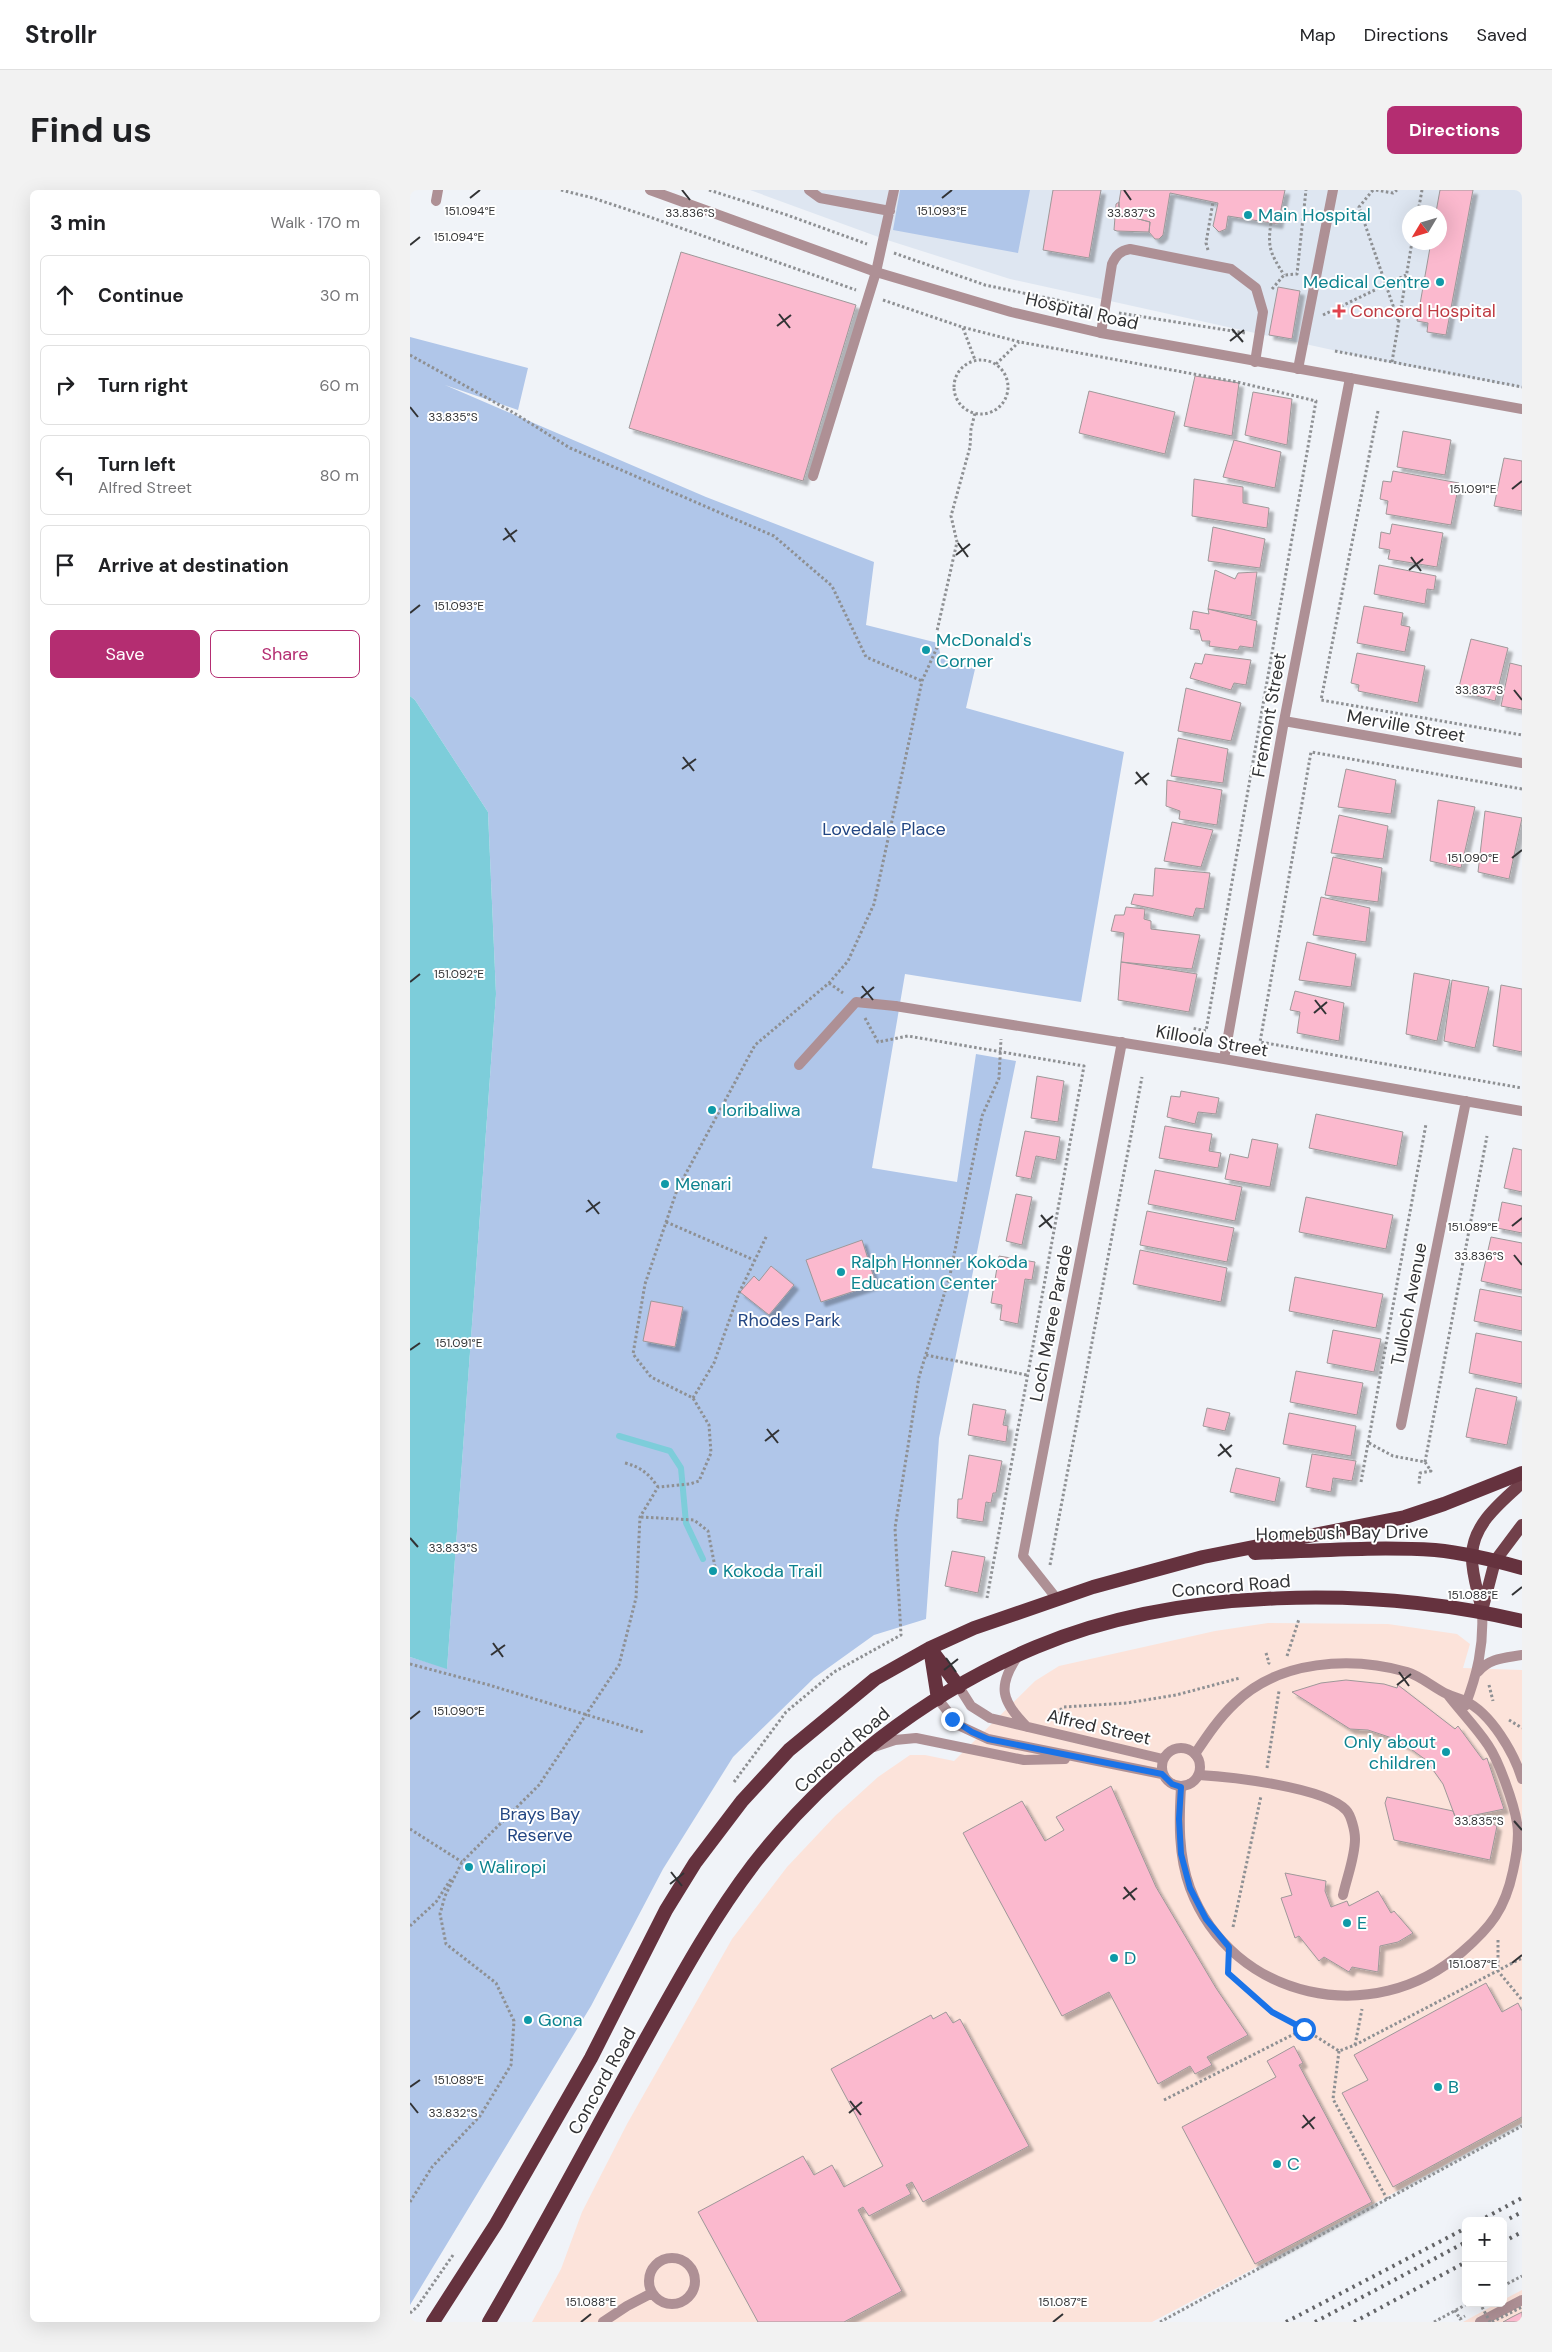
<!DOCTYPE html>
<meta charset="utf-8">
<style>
body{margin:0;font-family:"DM Sans",sans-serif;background:#f2f2f2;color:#202124}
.controls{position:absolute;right:15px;bottom:15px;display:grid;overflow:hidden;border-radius:8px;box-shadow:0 5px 20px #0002}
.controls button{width:45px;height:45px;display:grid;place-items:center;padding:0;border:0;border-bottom:1px solid #e0e0e0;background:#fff;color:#202124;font:25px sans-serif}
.compass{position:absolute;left:992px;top:15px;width:45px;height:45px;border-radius:50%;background:#fff;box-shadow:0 5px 20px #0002;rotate:232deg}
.stop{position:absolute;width:15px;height:15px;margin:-11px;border:4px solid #1a73e8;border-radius:50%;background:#fff}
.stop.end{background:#1a73e8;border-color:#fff;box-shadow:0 1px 5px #0008}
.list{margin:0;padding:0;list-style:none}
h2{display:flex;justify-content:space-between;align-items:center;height:65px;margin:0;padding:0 20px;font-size:21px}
h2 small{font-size:16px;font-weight:400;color:#757577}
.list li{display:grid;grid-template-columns:32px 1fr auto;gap:15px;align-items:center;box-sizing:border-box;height:80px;margin:0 10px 10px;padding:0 10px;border:1px solid #e0e0e0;border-radius:8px}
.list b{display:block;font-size:19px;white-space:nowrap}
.list p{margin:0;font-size:16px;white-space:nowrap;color:#757577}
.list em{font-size:16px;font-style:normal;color:#757577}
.actions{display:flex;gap:10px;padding:15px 20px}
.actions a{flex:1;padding:11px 0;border:1px solid #b42d71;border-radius:8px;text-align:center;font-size:18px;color:#b42d71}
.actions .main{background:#b42d71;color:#fff}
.icon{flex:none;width:28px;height:28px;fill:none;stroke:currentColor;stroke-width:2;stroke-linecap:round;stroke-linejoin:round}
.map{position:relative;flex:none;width:1112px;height:2132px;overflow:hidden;border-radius:8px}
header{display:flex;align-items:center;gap:30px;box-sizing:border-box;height:70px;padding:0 25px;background:#fff;border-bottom:1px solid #e0e0e0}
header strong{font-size:24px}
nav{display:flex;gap:28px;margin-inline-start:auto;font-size:18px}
.intro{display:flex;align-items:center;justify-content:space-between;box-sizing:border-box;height:120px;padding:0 30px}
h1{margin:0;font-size:35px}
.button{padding:12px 22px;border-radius:8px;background:#b42d71;color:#fff;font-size:18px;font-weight:700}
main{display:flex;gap:30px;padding:0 30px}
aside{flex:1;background:#fff;border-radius:8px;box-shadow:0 5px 20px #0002}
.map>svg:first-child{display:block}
.commercial{fill:#fce3da}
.built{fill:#dee6f1;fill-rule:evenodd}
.green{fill:#b0c6e9}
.water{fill:#7dcdda}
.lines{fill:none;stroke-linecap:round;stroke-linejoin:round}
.stream{stroke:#7dcdda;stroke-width:6}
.building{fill:#fbb9ce;stroke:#9e9899;filter:url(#shadow)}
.path{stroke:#8e9093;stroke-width:3;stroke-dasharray:2.5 2.5;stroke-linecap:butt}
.service{stroke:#ae9095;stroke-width:10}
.minor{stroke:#ae9095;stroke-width:10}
.tertiary{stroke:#ae9095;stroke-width:10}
.primary{stroke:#71404a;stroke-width:12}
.trunk{stroke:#65323e;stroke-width:14}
.rail{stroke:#636467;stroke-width:4;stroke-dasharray:2.5 5;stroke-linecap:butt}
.path-bridge{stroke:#8e9093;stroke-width:3;stroke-dasharray:2.5 2.5;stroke-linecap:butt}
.route{stroke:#1a73e8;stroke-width:6}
.ticks{fill:none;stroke:#323335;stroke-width:2}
.culture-dot{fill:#0f9aa8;stroke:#fff;stroke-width:2}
.health-dot{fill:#e0444e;stroke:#fff;stroke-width:2}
.labels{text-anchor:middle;stroke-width:4;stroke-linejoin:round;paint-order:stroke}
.culture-label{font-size:18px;fill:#0d838f;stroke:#fff;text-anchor:start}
.street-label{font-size:18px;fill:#323335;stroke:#fff}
.health-label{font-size:18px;fill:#be3a42;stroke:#fff;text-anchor:start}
.park-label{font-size:18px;fill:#224683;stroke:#fff}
.ticks-label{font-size:12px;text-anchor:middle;fill:#323335;stroke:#fff;stroke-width:4;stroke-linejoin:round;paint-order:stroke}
</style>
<header>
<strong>Strollr</strong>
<nav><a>Map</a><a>Directions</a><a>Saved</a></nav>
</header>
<div class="intro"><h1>Find us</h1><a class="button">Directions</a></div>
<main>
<aside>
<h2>3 min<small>Walk · 170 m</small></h2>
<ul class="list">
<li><svg class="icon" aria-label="ahead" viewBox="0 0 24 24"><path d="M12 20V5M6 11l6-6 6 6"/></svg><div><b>Continue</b></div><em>30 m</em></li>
<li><svg class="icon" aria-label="right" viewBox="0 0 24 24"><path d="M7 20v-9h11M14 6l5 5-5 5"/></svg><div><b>Turn right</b></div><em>60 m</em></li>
<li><svg class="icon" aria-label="left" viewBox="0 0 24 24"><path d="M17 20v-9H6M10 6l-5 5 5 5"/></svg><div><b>Turn left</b><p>Alfred Street</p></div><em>80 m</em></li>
<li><svg class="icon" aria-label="arrive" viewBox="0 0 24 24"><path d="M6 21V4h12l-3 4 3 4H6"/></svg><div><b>Arrive at destination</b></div></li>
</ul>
<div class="actions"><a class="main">Save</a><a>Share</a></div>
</aside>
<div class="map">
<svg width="1112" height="2132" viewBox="0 0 1112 2132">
<defs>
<filter id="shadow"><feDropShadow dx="4.5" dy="4.5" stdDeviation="1" flood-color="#0004"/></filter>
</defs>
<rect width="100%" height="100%" fill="#f0f3f8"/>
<path class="commercial" d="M858,1433L978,1434L1047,1444L1060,1454L1053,1478L1112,1480V1933L864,2068L742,2132H122L151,2079L172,2022L217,1934L322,1749L377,1677L425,1626L468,1587L500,1565H515L544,1571L625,1491L649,1476L805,1441Z
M1112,2100V2132H1053L1088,2113H1093V2110Z"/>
<path class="built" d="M340,0H1112V198L977,172L600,89L474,49ZM999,22H1030V52H999Z"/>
<path class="green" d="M490,0H620L608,63L483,40Z
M0,147L118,178L108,220L35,195L296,307L464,372L456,435L528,453L531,468L565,479L556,518L714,562L671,812L495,784L462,978L547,992L566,864L606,871L529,1248L516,1429L464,1445L404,1488L323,1567L253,1679L181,1816L0,2115V1467L37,1478L86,804L78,622L5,510L0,506Z"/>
<path class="water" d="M0,506L5,510L78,622L86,804L37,1479L0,1467Z"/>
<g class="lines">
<path class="stream" d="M209,1246L260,1261L271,1278L276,1333L293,1369"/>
</g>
<path class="building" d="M643,0H691L679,68L633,60Z
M711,0H875L868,34L818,26L816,39L809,42L803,36L808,13L760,3L753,45L749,49H745L739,42L740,32L710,24L708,18Z
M1030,0H1063L1036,145L1017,142L1018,133L1007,131L1021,52H1030V22H1026Z
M709,12L710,24L740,32L739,42L707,41L704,40L706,14Z
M271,62L446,115L393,291L219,238Z
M868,97L890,101L882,149L859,145Z
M785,186L829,193L822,246L774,236Z
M679,201L765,222L755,264L669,243Z
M843,202L882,209L877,255L835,245Z
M993,241L1041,250L1035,285L987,277Z
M824,250L871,262L865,298L813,287Z
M1094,268L1112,271V321L1084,316Z
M983,281L1049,293L1041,335L976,324L978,311L970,309L973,291L981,292Z
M784,289L833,297V313L859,318L857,338L782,326Z
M982,334L1033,343L1027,377L978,369L980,360L969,358L971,342L980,344Z
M803,337L855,349L850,378L798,371Z
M969,375L1026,386L1024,400L1017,399L1015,414L964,404Z
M805,380L825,389L828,383L847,382L841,426L798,419Z
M954,416L993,423L991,435L1000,437L995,462L947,453Z
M798,419L847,431L843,458L830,456L828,460L799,456L800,451H792L789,440L780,439L783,421L799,424Z
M1061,449L1098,458L1085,511L1048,501Z
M947,463L1015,476L1008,513L948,501L949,495L941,493Z
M795,464L841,470L836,495L824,493L821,500L780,488L785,473L792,474Z
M1100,473L1112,476V520L1091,516Z
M776,498L831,513L821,551L768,541Z
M768,548L818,559L813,593L761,586Z
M936,579L986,590L981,624L928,617Z
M757,590L812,600L807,635L769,629L770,621L756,616Z
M1028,610L1065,617L1051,678L1020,671Z
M1075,621L1112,628L1099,689L1068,682Z
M929,625L978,636L973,669L921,663Z
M762,632L803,640L791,677L754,671Z
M923,667L972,678L968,712L915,705Z
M745,678L800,683L794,719L786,718L783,727L721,714L724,704L743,706Z
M911,707L960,718L956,752L903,745Z
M716,717L735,719L734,729L741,731V739L790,745L782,779L711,772L714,743L701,741L705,725H714Z
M897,752L946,764L941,797L889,790Z
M711,772L787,784L779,822L708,810Z
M1004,783L1040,790L1027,851L996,844Z
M1042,790L1079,797L1065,858L1034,851Z
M1091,795L1112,799V862L1083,856Z
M885,801L934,813L929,851L887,843L890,822L880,820Z
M627,886L654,891L648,932L621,928Z
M771,901L809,908L806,924L788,922L785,934L757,927L761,906L770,907Z
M906,924L993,942L987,976L899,958Z
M755,936L802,944L799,961L811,963L808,978L749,968Z
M615,941L650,947L646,970L626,966L621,989L606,986Z
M842,949L868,954L860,997L815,989L820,964L838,968Z
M1103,958L1112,960V1002L1094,998Z
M745,980L832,997L825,1031L738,1014Z
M606,1004L622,1007L612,1055L596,1051Z
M896,1007L983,1025L976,1059L889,1042Z
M1092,1012L1112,1016V1043L1087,1038Z
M737,1021L824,1038L817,1072L730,1055Z
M1081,1047L1112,1053V1100L1071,1091Z
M452,1050L466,1094L411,1112L396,1070Z
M730,1060L817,1078L811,1112L723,1094Z
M589,1066L625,1072L622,1090L615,1089L608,1134L590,1130L592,1115L581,1113Z
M361,1076L384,1095L359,1125L330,1102L344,1086L349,1091Z
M885,1087L973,1104L966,1138L879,1121Z
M1070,1099L1112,1107V1141L1064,1131Z
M241,1111L273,1117L265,1157L233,1151Z
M923,1140L971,1149L964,1182L917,1173Z
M1066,1143L1112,1152V1194L1059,1183Z
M886,1181L953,1193L947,1225L880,1212Z
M1066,1198L1107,1207L1097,1255L1056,1247Z
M563,1214L596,1220L593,1235L598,1236L596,1252L558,1245Z
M797,1218L820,1223L815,1241L793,1236Z
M879,1223L946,1236L941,1266L873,1254Z
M902,1264L946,1271L942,1291L923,1288L921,1302L896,1297Z
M559,1265L592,1271L586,1303H583L581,1313L576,1312L573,1332L547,1328L548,1309H552Z
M826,1278L870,1288L865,1312L820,1302Z
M542,1361L575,1367L568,1403L535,1396Z
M936,1490L974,1494L987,1498L988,1495L1045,1539L1048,1536L1073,1570L1077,1568L1094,1619L1046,1629L1033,1594L1016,1570L998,1557L979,1547L958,1540L940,1539L882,1502L911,1493Z
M701,1596L746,1697L806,1798L838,1845L797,1867L802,1875L785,1884L780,1876L748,1894L699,1802L652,1826L553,1643L612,1611L635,1651L654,1640L646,1627Z
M977,1607L1043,1621L1046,1629L1065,1625L1084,1629L1083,1634L1087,1636L1080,1670L984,1650L975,1613Z
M875,1683L916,1691L915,1701L921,1717L937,1711L939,1716L968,1701L981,1723L984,1721L1003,1743L988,1752L970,1756L968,1782L942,1777L939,1782L914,1767L909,1771L889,1746L885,1748L871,1708L882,1705Z
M1076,1793L1092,1822L1108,1813L1112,1821V1927L983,1997L932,1903L958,1890L944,1865Z
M536,1822L543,1833L550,1829L619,1956L513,2012L502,1992L496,1995L501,2004L459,2026L453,2017L448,2020L492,2101L434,2132H348L288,2022L393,1966L404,1985L422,1975L434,1997L473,1976L421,1879L521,1825L523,1829Z
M884,1856L893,1873L889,1875L962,2012L845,2074L772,1937L866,1887L857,1871Z
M1112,2122V2132H1093L1102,2127Z"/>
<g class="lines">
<path class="path" d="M151,0L183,8L234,25L446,100
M299,0L377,25L457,54
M963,0L949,17L988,130
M966,0L983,3L987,0
M1008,22L1012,0
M861,33C857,58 861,64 874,85
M798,60L796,53L803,12
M484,63L575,95L680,117
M862,99L874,85L887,84L896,0
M473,110L552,137L610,152L827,192L906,211L796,841L782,838
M709,123L835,143
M913,125L996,85
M553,138L565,170
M925,161L1112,197
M0,165L104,223L160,258L364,346L422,396L456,467L512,491
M544 197a27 27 0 1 1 54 0a27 27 0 1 1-54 0Z
M982,172L1002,52
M586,174L609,152
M968,221L911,510L1112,545
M1112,599L901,562L850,852L1112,898
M419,793L433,803
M455,828L468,852L498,846L674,876L577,1408
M256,1032L344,1070
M516,1165L617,1185
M283,1208L304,1173L329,1103L357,1045
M959,1253L983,1266L1015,1272L1021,1281L1010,1283L1009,1295
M1015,1272L1077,946
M215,1273C231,1277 239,1284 248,1297
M951,1292L1016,934
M231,1327L284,1330L298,1341L305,1377
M640,1375L732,887
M856,1463L859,1473L858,1474
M877,1466L889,1429
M0,1474L79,1495L233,1542
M1079,1495L1083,1511
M642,1526L654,1517L717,1513L766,1505L830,1488
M1099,1530L1112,1538
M857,1578L869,1501
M324,1592L376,1522L424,1482L491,1445L485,1338L509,1187L540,1085L572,926L589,888L591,849
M0,1639L52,1672
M0,1736L26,1712L41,1689
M823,1737L851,1606
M1088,1750V1781L1112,1810
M818,1778V1783L861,1822L894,1839
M945,1855L952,1819
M929,1861L923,1909L977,2009
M754,1910L894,1839L929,1861L945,1855L1112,1768
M0,2012L22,1977L70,1926L101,1875L104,1831L86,1793L36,1754L30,1724L35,1706L52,1672L129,1595L209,1475L226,1408L230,1327L248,1297L280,1294L289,1291L301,1263L299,1235L283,1208L241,1187L223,1164L235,1094L267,1000L345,855L419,793L438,771L464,714L512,491L529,453L527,441L547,352L541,326L560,257L561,239L565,223
M1093,2096L1112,2086
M1045,2120L1050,2129L1055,2126
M0,2123L7,2117L43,2065
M750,2132L1112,1936
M1024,2132L1059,2113"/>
<path class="service" d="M399,0L410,8L480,21
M26,11L28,0
M691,143L702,74C706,65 710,61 720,59L821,79L846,98L853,122L845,172
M888,179L923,0
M403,286L466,82L484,0
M389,875L446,812L485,816
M1068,1482C1079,1468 1095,1468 1112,1465
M1055,1516C1067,1485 1074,1456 1072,1422
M785,1564C797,1546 809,1528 825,1513C869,1470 941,1466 997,1482C1011,1486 1024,1498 1037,1504C1043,1507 1049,1508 1055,1511C1081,1523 1104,1563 1112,1589
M789,1585C822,1587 914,1597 936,1620C941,1625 945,1641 945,1649C945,1667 937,1687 933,1705
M771,1597C769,1631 768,1665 780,1698C822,1810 964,1840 1052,1762C1081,1737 1095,1719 1103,1681C1106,1667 1110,1648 1107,1633C1104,1614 1089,1571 1078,1555C1066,1537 1051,1522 1038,1505
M239 2091a23 23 0 1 1 46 0a23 23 0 1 1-46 0Z
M193,2132L217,2116L242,2103
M1070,2132L1112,2110"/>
<path class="minor" d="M874,531L1112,573
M485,816L814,869L1112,921
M814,869L874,531L940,188
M991,1235L1056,911
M647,1409L613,1366L712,852
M608,1466C587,1496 591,1511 617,1537
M549,1497L561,1516L580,1528L753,1569
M528,1509L548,1535L578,1549L752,1584
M464,1557L485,1550L506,1548L614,1570L655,1569
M752 1577a19 19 0 1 1 38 0a19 19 0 1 1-38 0Z"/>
<path class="tertiary" d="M240,0L466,82L601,122L691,143L1112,219"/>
<path class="primary" d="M1073,1417L1085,1371L1112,1335
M1072,1422C1069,1404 1061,1383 1062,1365C1063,1334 1091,1312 1112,1293"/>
<path class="trunk" d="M845,1363C905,1361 965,1356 1025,1360C1055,1363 1084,1370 1112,1378
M520,1458L528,1509
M522,1461L549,1497
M23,2132L86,2034L181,1868L256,1720L285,1673L332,1611L379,1560L465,1489L520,1458L564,1438L683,1397L793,1367L995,1327L1034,1314L1112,1283
M79,2132C134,2038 184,1942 237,1847C270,1788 302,1729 343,1675C416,1581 516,1503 626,1457C769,1397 963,1396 1112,1431"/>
<path class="rail" d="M1069,2031L1112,2008
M1093,2032L1112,2022
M1093,2052L1112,2042
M876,2132L1056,2038
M905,2132L1056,2052
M944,2132L1056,2072"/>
<path class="path-bridge" d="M1072,2117L1080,2132
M1082,2132L1112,2117"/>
</g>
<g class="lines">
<path class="route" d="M542,1529L562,1542L578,1549L752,1584L762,1594L771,1597L769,1629L771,1664L780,1698L796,1729L819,1757L818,1783L862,1822L894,1839"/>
</g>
<path class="ticks" d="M272,0L280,10M714,0L721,10M60,8L70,0M532,8L542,0M0,55L10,47M369,124L380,138M367,136L381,125M822,139L833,152M820,151L834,140M0,217L8,227M1102,299L1112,291M95,338L105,352M93,350L107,340M548,353L558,367M546,365L560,354M1001,367L1011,381M999,380L1013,369M0,423L10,415M1104,500L1112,510M273,567L284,581M272,579L286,569M726,582L737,595M725,594L739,583M1102,668L1112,660M0,792L10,784M452,796L463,810M451,808L464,797M905,810L916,824M904,823L917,812M178,1010L189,1024M176,1022L190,1012M631,1025L642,1038M1102,1036L1112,1028M629,1037L643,1026M1104,1065L1112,1075M0,1160L10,1153M357,1239L368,1253M355,1251L369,1240M810,1254L821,1267M808,1266L822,1255M0,1348L8,1357M1102,1405L1112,1397M83,1453L93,1467M81,1465L95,1455M536,1468L546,1482M534,1480L548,1469M989,1482L999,1496M987,1495L1001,1484M0,1529L10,1521M1104,1631L1112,1640M261,1682L272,1696M260,1694L274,1683M714,1697L725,1710M713,1709L727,1698M1102,1773L1112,1765M0,1897L10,1890M440,1911L451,1925M0,1913L8,1923M439,1923L452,1912M893,1925L904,1939M892,1938L905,1927M171,2132L181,2124M643,2132L653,2124"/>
<g class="culture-dot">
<circle cx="838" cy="25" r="5"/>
<circle cx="1030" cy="92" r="5"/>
<circle cx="516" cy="460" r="5"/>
<circle cx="302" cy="920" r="5"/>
<circle cx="255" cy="994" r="5"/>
<circle cx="431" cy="1082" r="5"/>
<circle cx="303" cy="1381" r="5"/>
<circle cx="1036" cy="1562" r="5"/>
<circle cx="59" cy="1677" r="5"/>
<circle cx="937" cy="1733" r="5"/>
<circle cx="704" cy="1768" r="5"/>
<circle cx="118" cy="1830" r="5"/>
<circle cx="1028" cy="1897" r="5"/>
<circle cx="867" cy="1974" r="5"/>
</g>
<path class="health-dot" d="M926.5 113.5h5v5h5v5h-5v5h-5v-5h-5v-5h5z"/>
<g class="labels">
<g class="culture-label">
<text x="848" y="31">Main Hospital</text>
<text x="1020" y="98" text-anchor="end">Medical Centre</text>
<text x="526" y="456">McDonald's<tspan x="526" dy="21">Corner</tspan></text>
<text x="312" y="926">Ioribaliwa</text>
<text x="265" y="1000">Menari</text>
<text x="441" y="1078">Ralph Honner Kokoda<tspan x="441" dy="21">Education Center</tspan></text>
<text x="313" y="1387">Kokoda Trail</text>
<text x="1026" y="1558" text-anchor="end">Only about<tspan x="1026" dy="21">children</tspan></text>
<text x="69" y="1683">Waliropi</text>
<text x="947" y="1739">E</text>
<text x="714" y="1774">D</text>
<text x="128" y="1836">Gona</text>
<text x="1038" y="1903">B</text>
<text x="877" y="1980">C</text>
</g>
<g class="street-label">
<text transform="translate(672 121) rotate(13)" y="6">Hospital Road</text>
<text transform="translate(859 525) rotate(-80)" y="6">Fremont Street</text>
<text transform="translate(996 536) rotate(10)" y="6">Merville Street</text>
<text transform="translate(802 851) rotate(10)" y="6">Killoola Street</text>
<text transform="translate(999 1114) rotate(-79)" y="6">Tulloch Avenue</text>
<text transform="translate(641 1133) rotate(-79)" y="6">Loch Maree Parade</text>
<text transform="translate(932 1343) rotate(-1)" y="6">Homebush Bay Drive</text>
<text transform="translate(821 1396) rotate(-5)" y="6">Concord Road</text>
<text transform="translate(689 1537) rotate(13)" y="6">Alfred Street</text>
<text transform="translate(432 1560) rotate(-41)" y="6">Concord Road</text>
<text transform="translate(192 1891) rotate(-61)" y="6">Concord Road</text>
</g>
<g class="health-label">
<text x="940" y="127">Concord Hospital</text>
</g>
<g class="park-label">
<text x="474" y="645">Lovedale Place</text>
<text x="379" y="1136">Rhodes Park</text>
<text x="130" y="1630">Brays Bay<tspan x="130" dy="21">Reserve</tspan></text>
</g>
</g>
<g class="ticks-label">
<text x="60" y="25">151.094°E</text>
<text x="532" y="25">151.093°E</text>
<text x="280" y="27">33.836°S</text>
<text x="721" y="27">33.837°S</text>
<text x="49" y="51">151.094°E</text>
<text x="43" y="231">33.835°S</text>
<text x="1063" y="303">151.091°E</text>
<text x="49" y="420">151.093°E</text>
<text x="1069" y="504">33.837°S</text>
<text x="1063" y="672">151.090°E</text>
<text x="49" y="788">151.092°E</text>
<text x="1063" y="1041">151.089°E</text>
<text x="1069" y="1070">33.836°S</text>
<text x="49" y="1157">151.091°E</text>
<text x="43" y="1362">33.833°S</text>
<text x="1063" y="1409">151.088°E</text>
<text x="49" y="1525">151.090°E</text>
<text x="1069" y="1635">33.835°S</text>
<text x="1063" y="1778">151.087°E</text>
<text x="49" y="1894">151.089°E</text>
<text x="43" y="1927">33.832°S</text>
<text x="181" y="2116">151.088°E</text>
<text x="653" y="2116">151.087°E</text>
</g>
</svg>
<div class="controls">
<button>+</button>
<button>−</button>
</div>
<svg class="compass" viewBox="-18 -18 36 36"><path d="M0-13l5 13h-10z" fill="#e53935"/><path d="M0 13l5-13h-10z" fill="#757577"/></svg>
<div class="stop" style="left:894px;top:1839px"></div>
<div class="stop end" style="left:542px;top:1529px"></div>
</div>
</main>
